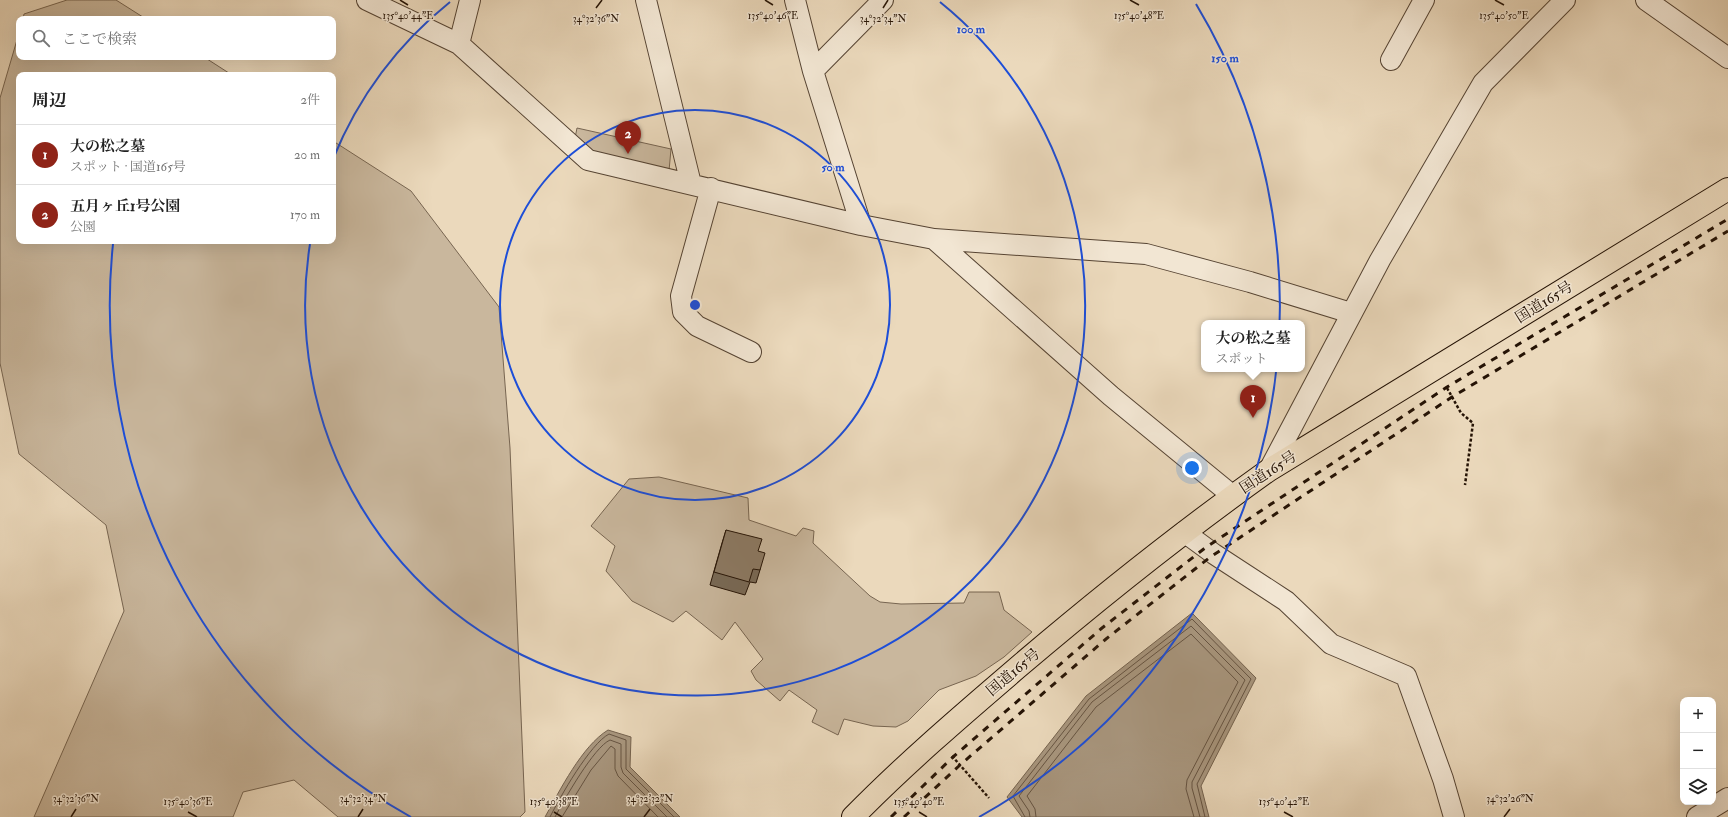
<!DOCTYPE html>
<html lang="ja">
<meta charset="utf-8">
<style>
body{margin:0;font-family:"IM FELL Double Pica","Noto Serif JP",serif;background:#f2f2f2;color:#222}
.controls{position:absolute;right:12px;bottom:12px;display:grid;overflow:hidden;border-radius:8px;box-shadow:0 4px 16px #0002}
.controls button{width:36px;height:36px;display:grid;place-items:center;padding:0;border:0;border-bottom:1px solid #e0e0e0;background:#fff;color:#222;font:20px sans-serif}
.you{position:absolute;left:1192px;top:468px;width:14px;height:14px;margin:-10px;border:3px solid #fff;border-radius:50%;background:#1a73e8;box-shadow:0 0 0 6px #1a73e833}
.badge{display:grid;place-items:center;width:26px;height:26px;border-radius:50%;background:#8f2418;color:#fff;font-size:13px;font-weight:700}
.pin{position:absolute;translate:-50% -33px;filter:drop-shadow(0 1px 2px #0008)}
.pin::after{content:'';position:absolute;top:21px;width:14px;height:12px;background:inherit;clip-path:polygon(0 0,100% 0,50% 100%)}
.popup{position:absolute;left:1201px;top:320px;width:104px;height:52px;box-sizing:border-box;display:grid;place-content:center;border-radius:8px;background:#fff;filter:drop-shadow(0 1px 3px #0005);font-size:13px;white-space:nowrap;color:#767676}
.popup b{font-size:15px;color:#222}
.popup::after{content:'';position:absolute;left:50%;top:100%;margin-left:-8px;border:8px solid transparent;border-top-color:#fff}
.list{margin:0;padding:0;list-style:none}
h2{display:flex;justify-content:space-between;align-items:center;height:52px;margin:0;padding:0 16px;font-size:17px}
h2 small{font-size:13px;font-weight:400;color:#767676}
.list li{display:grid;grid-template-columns:26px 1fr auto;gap:12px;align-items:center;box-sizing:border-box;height:60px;padding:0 16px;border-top:1px solid #e0e0e0}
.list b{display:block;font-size:15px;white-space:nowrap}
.list p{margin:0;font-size:13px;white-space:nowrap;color:#767676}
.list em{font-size:13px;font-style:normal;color:#767676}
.icon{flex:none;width:22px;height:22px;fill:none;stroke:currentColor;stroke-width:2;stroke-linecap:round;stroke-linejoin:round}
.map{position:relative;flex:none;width:1728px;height:817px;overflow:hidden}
.search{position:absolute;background:#fff;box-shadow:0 4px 16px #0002;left:16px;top:16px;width:320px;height:44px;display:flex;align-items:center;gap:10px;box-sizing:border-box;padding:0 14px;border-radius:8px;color:#767676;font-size:15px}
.panel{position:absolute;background:#fff;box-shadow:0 4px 16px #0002;left:16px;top:72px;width:320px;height:172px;border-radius:8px}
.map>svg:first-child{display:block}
.green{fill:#c9b79d;stroke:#776551}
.water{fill:#a8967e;stroke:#74624e}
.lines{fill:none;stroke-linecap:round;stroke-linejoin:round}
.shore{stroke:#665442;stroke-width:1}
.minor-casing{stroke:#564433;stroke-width:22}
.trunk-casing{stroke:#251305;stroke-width:24}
.path{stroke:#251305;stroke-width:2.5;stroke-dasharray:3 2;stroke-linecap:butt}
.minor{stroke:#f2e6d3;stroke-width:20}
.trunk{stroke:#ebd9bc;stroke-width:22}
.rail{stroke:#251305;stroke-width:3;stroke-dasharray:7 7;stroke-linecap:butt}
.wall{fill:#786956;stroke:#251305}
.building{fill:#8c7a64;stroke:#251305}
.ticks{fill:none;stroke:#251305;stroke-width:1.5}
.ring{fill:none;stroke:#1d4ed8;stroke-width:2}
.labels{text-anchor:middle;stroke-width:3;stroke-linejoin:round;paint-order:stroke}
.street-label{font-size:15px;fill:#251305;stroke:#f2e6d3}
.ticks-label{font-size:10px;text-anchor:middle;fill:#251305;stroke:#f2e6d3;stroke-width:3;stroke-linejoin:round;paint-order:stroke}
.centre{fill:#1d4ed8;stroke:#f2e6d3;stroke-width:2}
.ring-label{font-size:12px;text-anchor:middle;font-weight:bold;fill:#1d4ed8;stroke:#f2e6d3;stroke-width:3;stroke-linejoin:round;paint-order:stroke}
</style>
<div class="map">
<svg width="1728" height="817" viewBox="0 0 1728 817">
<rect width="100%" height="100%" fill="#ebd9bc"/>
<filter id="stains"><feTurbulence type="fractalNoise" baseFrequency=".005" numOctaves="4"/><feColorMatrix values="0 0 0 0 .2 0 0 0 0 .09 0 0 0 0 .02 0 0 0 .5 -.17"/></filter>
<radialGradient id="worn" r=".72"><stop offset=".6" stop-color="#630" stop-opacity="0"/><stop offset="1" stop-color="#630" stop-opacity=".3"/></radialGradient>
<path class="green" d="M67,0H116L146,19H23L24,14Z
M19,33V57H204L232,75H19V241H333V141L411,191L499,307L510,448L525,812L520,817H338L294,780L243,792L233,817H34L124,611L106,525L19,454L0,363V98Z
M577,128L671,149L669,171L588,160L575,138Z
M659,477L748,498L749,520L796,536L803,528L814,531L813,543L870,596L880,602L901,604L964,603L969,592H999L1004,610L1032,632L1004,657L976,676L939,690L908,721L896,727L873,726L844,719L838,735L812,722L817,710L789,690L780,701L756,680L751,671L763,659L735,622L722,640L686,611L673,622L632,601L606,571L615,546L591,526L629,479Z"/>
<path class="water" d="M1192,613L1256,678L1201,786L1209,817H1022L1007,797L1086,696Z
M608,730L631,737L630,767L680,817H545C560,790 582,746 608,730Z"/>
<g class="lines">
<path class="shore" d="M550,817C560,797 590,744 609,734L626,740V769L674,817
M555,817C564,800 594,747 610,740L621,744V767L623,773L667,817
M562,817L591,770L611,746L615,749V769L618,776L658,817
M1025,817L1013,796L1089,699L1192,619L1251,679L1197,784L1205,817
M1030,817L1029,811L1019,796L1092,702L1191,626L1245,680L1192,782V788L1200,817
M1036,817L1035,809L1027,796L1096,707L1191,634L1238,682L1187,780L1186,789L1194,817"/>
<g class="minor-casing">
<path id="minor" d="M367,0L459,44L588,160L861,225L934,239
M646,0L691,184
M795,0L813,71L861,225
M1646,0L1728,58
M459,44L470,0
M1391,60L1424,0
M813,71L883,0
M711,188L681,296L683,312L697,326L751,352
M1269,470L1380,260L1483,83L1565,0
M1233,496L1111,396L934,239L1146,254L1250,282L1351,313
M1184,532L1214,554L1286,601L1331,644L1406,676L1443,779L1454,817
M1697,817L1728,798"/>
</g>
<g class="trunk-casing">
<path id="trunk" d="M853,817C905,764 961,716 1017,668C1098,599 1182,532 1269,470L1728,189"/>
</g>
<path class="path" d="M1447,388L1461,413L1473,423L1465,485
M952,756L989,798"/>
<use href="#minor" class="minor"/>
<use href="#trunk" class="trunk"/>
<path class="rail" d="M891,817L953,757L1102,628L1205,548L1447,387L1728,219
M904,817L960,765L1106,639L1209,558L1452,397L1728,231"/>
</g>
<path class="wall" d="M726,530L758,551L760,570L756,583L750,582L745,595L710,585L722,543Z"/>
<path class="building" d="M726,530L762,539L758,551L765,553L760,570L753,569L749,582L714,572Z"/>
<path class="ticks" d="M400,0L408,5M765,0L773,5M1130,0L1139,5M1495,0L1504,5M596,8L602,0M883,8L888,0M188,812L197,817M554,812L562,817M919,812L927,817M1284,812L1293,817M71,817L76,809M358,817L363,809M644,817L650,809M1504,817L1510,809"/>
<g class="ring">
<circle cx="695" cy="305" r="195"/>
<path d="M333 159A390 390 0 0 1 450 2M940 2A390 390 0 1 1 310 244"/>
<path d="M411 817A585 585 0 0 1 113 244M1196 4A585 585 0 0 1 979 817"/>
</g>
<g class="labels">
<g class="street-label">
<text transform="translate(1544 302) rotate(-32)" y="5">国道165号</text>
<text transform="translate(1268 472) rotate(-33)" y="5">国道165号</text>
<text transform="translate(1013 672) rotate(-40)" y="5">国道165号</text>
</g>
</g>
<g class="ticks-label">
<text x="408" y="19">135°40'44"E</text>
<text x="773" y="19">135°40'46"E</text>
<text x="1139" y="19">135°40'48"E</text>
<text x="1504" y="19">135°40'50"E</text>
<text x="596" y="22">34°32'36"N</text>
<text x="883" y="22">34°32'34"N</text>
<text x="76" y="802">34°32'36"N</text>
<text x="363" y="802">34°32'34"N</text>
<text x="650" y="802">34°32'32"N</text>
<text x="1510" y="802">34°32'26"N</text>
<text x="188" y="805">135°40'36"E</text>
<text x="554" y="805">135°40'38"E</text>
<text x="919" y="805">135°40'40"E</text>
<text x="1284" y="805">135°40'42"E</text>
</g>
<circle cx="695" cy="305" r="6" class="centre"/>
<g class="ring-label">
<text x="971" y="33">100 m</text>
<text x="1225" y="62">150 m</text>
<text x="833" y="171">50 m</text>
</g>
<rect width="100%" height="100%" filter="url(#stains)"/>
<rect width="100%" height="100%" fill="url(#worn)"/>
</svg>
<div class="controls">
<button>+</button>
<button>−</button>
<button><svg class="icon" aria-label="layers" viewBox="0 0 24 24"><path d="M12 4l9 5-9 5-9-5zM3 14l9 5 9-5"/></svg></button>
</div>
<div class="you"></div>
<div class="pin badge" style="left:1253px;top:418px">1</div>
<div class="popup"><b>大の松之墓</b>スポット</div>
<div class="pin badge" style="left:628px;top:154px">2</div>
<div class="search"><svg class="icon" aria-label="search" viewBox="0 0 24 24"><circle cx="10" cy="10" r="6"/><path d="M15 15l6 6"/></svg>ここで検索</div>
<section class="panel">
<h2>周辺<small>2件</small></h2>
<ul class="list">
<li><span class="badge">1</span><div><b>大の松之墓</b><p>スポット · 国道165号</p></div><em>20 m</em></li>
<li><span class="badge">2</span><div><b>五月ヶ丘1号公園</b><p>公園</p></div><em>170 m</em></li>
</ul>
</section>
</div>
